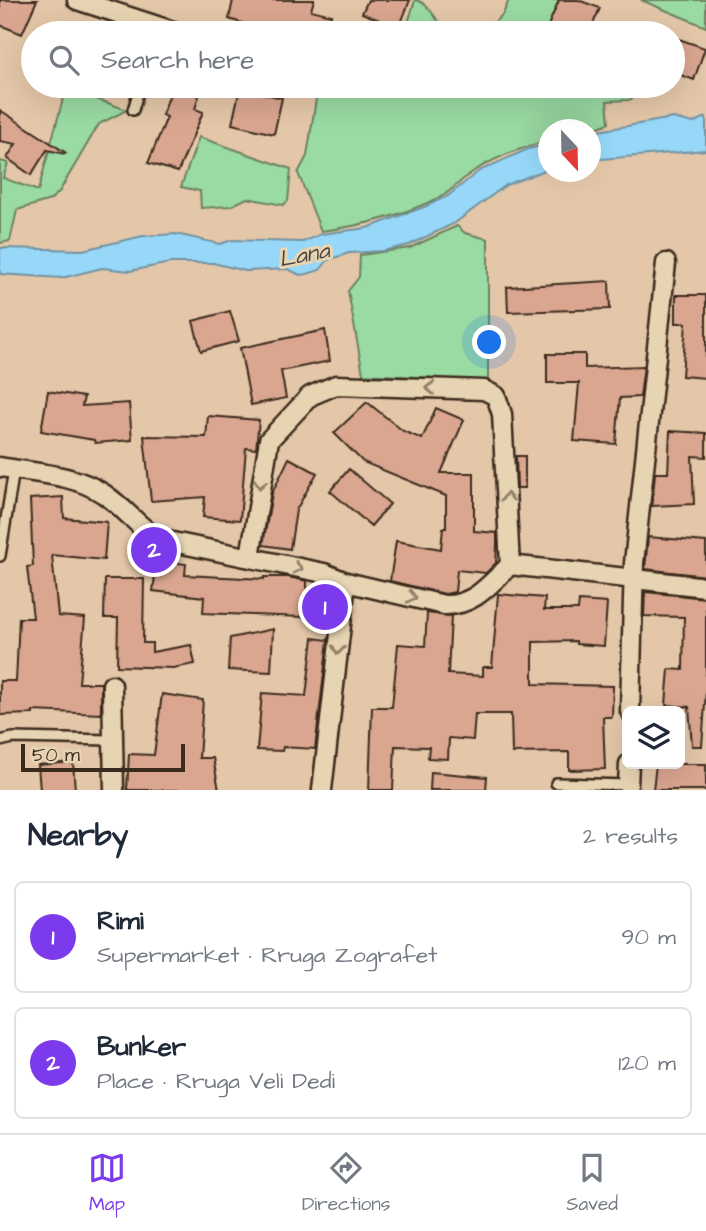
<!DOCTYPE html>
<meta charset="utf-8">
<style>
body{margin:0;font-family:"Architects Daughter",sans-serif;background:#f6f6f7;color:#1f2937}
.controls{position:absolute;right:21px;bottom:21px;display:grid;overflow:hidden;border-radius:10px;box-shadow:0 7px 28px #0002}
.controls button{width:63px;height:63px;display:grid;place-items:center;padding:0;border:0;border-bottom:2px solid #e0e1e3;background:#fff;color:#1f2937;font:35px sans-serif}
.compass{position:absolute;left:538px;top:119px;width:63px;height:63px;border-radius:50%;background:#fff;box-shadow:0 7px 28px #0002;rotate:158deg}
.scale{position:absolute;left:21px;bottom:18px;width:164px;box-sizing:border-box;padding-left:7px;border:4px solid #3b2a1e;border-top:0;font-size:19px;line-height:24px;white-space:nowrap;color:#3b2a1e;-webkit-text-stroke:5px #e7d4b2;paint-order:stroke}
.you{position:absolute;left:490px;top:343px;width:24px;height:24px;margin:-18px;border:5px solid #fff;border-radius:50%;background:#1a73e8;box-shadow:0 0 0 10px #1a73e833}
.badge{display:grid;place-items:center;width:46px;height:46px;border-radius:50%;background:#7c3aed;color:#fff;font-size:23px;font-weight:700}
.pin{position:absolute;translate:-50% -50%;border:4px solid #fff;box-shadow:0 2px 7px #0006}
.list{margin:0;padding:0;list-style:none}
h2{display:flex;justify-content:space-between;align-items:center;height:91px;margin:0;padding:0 28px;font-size:30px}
h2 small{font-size:23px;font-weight:400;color:#747a83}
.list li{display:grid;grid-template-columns:46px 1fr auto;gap:21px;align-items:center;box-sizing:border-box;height:112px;margin:0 14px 14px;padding:0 14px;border:2px solid #e0e1e3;border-radius:10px}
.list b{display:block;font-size:26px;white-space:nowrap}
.list p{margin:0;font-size:23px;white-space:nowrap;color:#747a83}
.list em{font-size:23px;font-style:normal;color:#747a83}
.icon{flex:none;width:38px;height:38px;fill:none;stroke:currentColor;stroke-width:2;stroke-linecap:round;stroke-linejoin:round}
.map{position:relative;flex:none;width:706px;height:790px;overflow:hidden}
.search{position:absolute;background:#fff;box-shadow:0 7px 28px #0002;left:21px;right:21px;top:21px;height:77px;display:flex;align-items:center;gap:18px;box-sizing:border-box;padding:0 24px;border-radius:38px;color:#747a83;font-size:26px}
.sheet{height:343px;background:#fff}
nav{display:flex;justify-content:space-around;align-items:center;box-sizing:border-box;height:98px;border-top:2px solid #e0e1e3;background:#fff;font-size:19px;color:#747a83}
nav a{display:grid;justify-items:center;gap:4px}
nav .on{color:#7c3aed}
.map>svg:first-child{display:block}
.green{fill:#9adaa3;stroke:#6a8260;stroke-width:2}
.water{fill:#97d8f8;stroke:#7292a1;stroke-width:2}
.building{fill:#daa690;stroke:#3b2a1e;stroke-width:2}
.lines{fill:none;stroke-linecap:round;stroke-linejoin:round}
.lane-casing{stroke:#3b2a1e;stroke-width:14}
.street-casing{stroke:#3b2a1e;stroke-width:23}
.lane{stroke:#e7d4b2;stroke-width:9}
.street{stroke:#e7d4b2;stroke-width:18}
.oneway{stroke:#917f68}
.labels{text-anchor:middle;stroke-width:6;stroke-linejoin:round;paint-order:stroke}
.water-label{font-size:23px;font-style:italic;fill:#49443f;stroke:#e7d4b2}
</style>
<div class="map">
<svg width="706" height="790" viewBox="0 0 706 790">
<rect width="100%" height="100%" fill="#e4c7a8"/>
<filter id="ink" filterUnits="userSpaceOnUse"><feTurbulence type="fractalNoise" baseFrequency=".0143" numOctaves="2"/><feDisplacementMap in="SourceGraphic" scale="14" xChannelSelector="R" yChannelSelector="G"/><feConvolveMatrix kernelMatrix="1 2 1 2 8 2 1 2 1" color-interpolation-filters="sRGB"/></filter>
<g filter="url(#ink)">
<path class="green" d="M415,0C430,2 437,25 450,33H405Z
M509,0H561L546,33H483L503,14Z
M641,0H706V27Z
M318,86H655L629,100L607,101L609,123L591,130H548V141C523,147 496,157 474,171C462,178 453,191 440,197C404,215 361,226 321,231L298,173L307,156Z
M66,88L127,110L99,124L59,192L50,200L17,210L10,241L0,243V161L8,163L3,178L38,191Z
M199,137L291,169L288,201L283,205L247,198L231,206L201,208L200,191L181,187Z
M457,226L465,233L488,239V381L363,374L348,291L359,277L360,255L410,248Z"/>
<path class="water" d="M706,117V150L591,160L592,132L673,118L693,123Z
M548,144V169L506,185L455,223L409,245L383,251L349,253L328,260L320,270L307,274L300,275L288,269L246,271L213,263H170L130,271L102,268L62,278L0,274V248H3L83,250L143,236L176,234L220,244L232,240L303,242L321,234L367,228L424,207L448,196L479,171L528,149Z"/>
<path class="building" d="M0,0H37L22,34L0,25Z
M233,0H314L311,10L331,15L327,33H253L254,27L229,19Z
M368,0H410L399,28L362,13Z
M559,0H578L600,8L589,33H564L547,28Z
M673,37L705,48L694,80L673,72Z
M173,86H202L195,109L203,112L178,172L148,163L167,117L162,115Z
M240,88L282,98L274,134L232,124Z
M0,110L66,153L65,154L47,150L31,175L7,158L16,144L0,141Z
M609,281L610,309L508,312L507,287Z
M676,295H706V378L682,376L686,323H676Z
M230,311L239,341L201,351L193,321Z
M325,330L330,361L281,371L286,398L251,405L240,348Z
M547,354H585V368L644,366L640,397L620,398L616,444L574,441L579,383H547Z
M48,391L84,397L82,406L129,403L132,440L95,443L94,440L41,431Z
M367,402L403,431L422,439L436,408L464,420L441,473H474V531L497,533V544L496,563L486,573L457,570L455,592L445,594L390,581L396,541L441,549L443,528H446V496L363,462L334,433Z
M208,416L259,420L256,449L246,448L240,520L203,517L205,497L151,501L144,436L206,437Z
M670,431L706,433V457L692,456L694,504L652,506L655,473H668Z
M516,456H525V488H517Z
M289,458L317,473L296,510L290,549L263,545L272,493Z
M349,469L390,504L371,526L330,491Z
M63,497L64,518L107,522L104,560L52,555L58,616L85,618L79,683H101V714L33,711V714L0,715V681H16L19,618H33L27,567L33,566L30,499Z
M648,537L706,542V576L645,569Z
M157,560L186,564L185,575L264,579V577H288L307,581V596L330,597L329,618L203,613L204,597L153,591Z
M105,579H144L143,643H152V652L191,645L195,664L173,668L117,666L118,618H104Z
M645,592L706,598V690L702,746H692L689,707L666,705L669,669L683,670L684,617L644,616Z
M498,594L545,598L544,610H578L579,601L607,603L604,646L576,644V641L533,642V684L613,686L612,717H603L605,769L569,770V752L512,753L511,714H475L473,740L449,738L448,759L428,758L429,747L395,746L393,790H369L372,707H392L398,644L425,646L427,613L451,616L448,674L483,676V667H492Z
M273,629L271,672L228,670L230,638Z
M313,638L328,640L315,749L283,747L282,751L257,750L262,693L306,696Z
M162,694L203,700L199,758H213L219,790H127L129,754L154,755Z
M73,762L75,790H40L38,765Z
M656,764H706V790H653Z
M431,772L487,777L486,790H430Z"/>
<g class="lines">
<g class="lane-casing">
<path id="lane" d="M133,110L140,86
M0,556L14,470
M0,741L13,738L112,740
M556,783L628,785"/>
</g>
<g class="street-casing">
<path id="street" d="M77,0L179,33
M0,467C34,473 75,474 104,494C124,507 137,526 158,539L324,573L346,582L444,605C474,606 490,584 510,565L706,587
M250,557L269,440L310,396L336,385L484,390L496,396L502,414L510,565
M112,685L114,790
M630,711L634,563L666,263
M628,785L629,764
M322,790L346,582"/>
</g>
<use href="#lane" class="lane"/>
<use href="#street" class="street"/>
</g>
<defs><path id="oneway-chevron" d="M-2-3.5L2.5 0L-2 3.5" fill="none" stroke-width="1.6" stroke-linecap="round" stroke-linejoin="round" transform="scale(1.75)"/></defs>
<g class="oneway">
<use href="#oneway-chevron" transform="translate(430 388) rotate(-178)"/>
<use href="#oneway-chevron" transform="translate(260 484) rotate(98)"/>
<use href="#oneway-chevron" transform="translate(507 497) rotate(-93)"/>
<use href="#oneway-chevron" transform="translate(298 568) rotate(12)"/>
<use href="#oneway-chevron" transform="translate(412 597) rotate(13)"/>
<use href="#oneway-chevron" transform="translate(338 650) rotate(97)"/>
</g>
</g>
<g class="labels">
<g class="water-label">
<text transform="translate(304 254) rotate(-11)" y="8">Lana</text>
</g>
</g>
</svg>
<div class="controls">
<button><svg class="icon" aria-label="layers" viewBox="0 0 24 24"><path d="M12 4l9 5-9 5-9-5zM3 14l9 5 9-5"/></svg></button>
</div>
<svg class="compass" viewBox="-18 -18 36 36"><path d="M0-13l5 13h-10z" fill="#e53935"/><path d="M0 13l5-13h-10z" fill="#747a83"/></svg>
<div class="scale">50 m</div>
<div class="you"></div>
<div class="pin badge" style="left:325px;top:607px">1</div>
<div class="pin badge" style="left:154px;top:550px">2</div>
<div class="search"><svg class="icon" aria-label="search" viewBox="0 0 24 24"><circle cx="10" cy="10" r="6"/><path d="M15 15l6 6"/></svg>Search here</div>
</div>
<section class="sheet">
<h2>Nearby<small>2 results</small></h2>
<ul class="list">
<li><span class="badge">1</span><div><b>Rimi</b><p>Supermarket · Rruga Zografet</p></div><em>90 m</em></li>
<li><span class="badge">2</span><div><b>Bunker</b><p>Place · Rruga Veli Dedi</p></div><em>120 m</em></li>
</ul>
</section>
<nav>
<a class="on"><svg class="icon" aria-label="map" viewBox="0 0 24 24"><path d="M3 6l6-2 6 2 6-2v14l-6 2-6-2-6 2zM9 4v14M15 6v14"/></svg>Map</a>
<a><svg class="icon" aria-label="directions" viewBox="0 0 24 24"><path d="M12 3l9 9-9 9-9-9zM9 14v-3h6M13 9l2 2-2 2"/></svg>Directions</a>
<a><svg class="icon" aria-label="saved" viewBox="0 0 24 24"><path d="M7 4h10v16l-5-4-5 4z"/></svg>Saved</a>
</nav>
